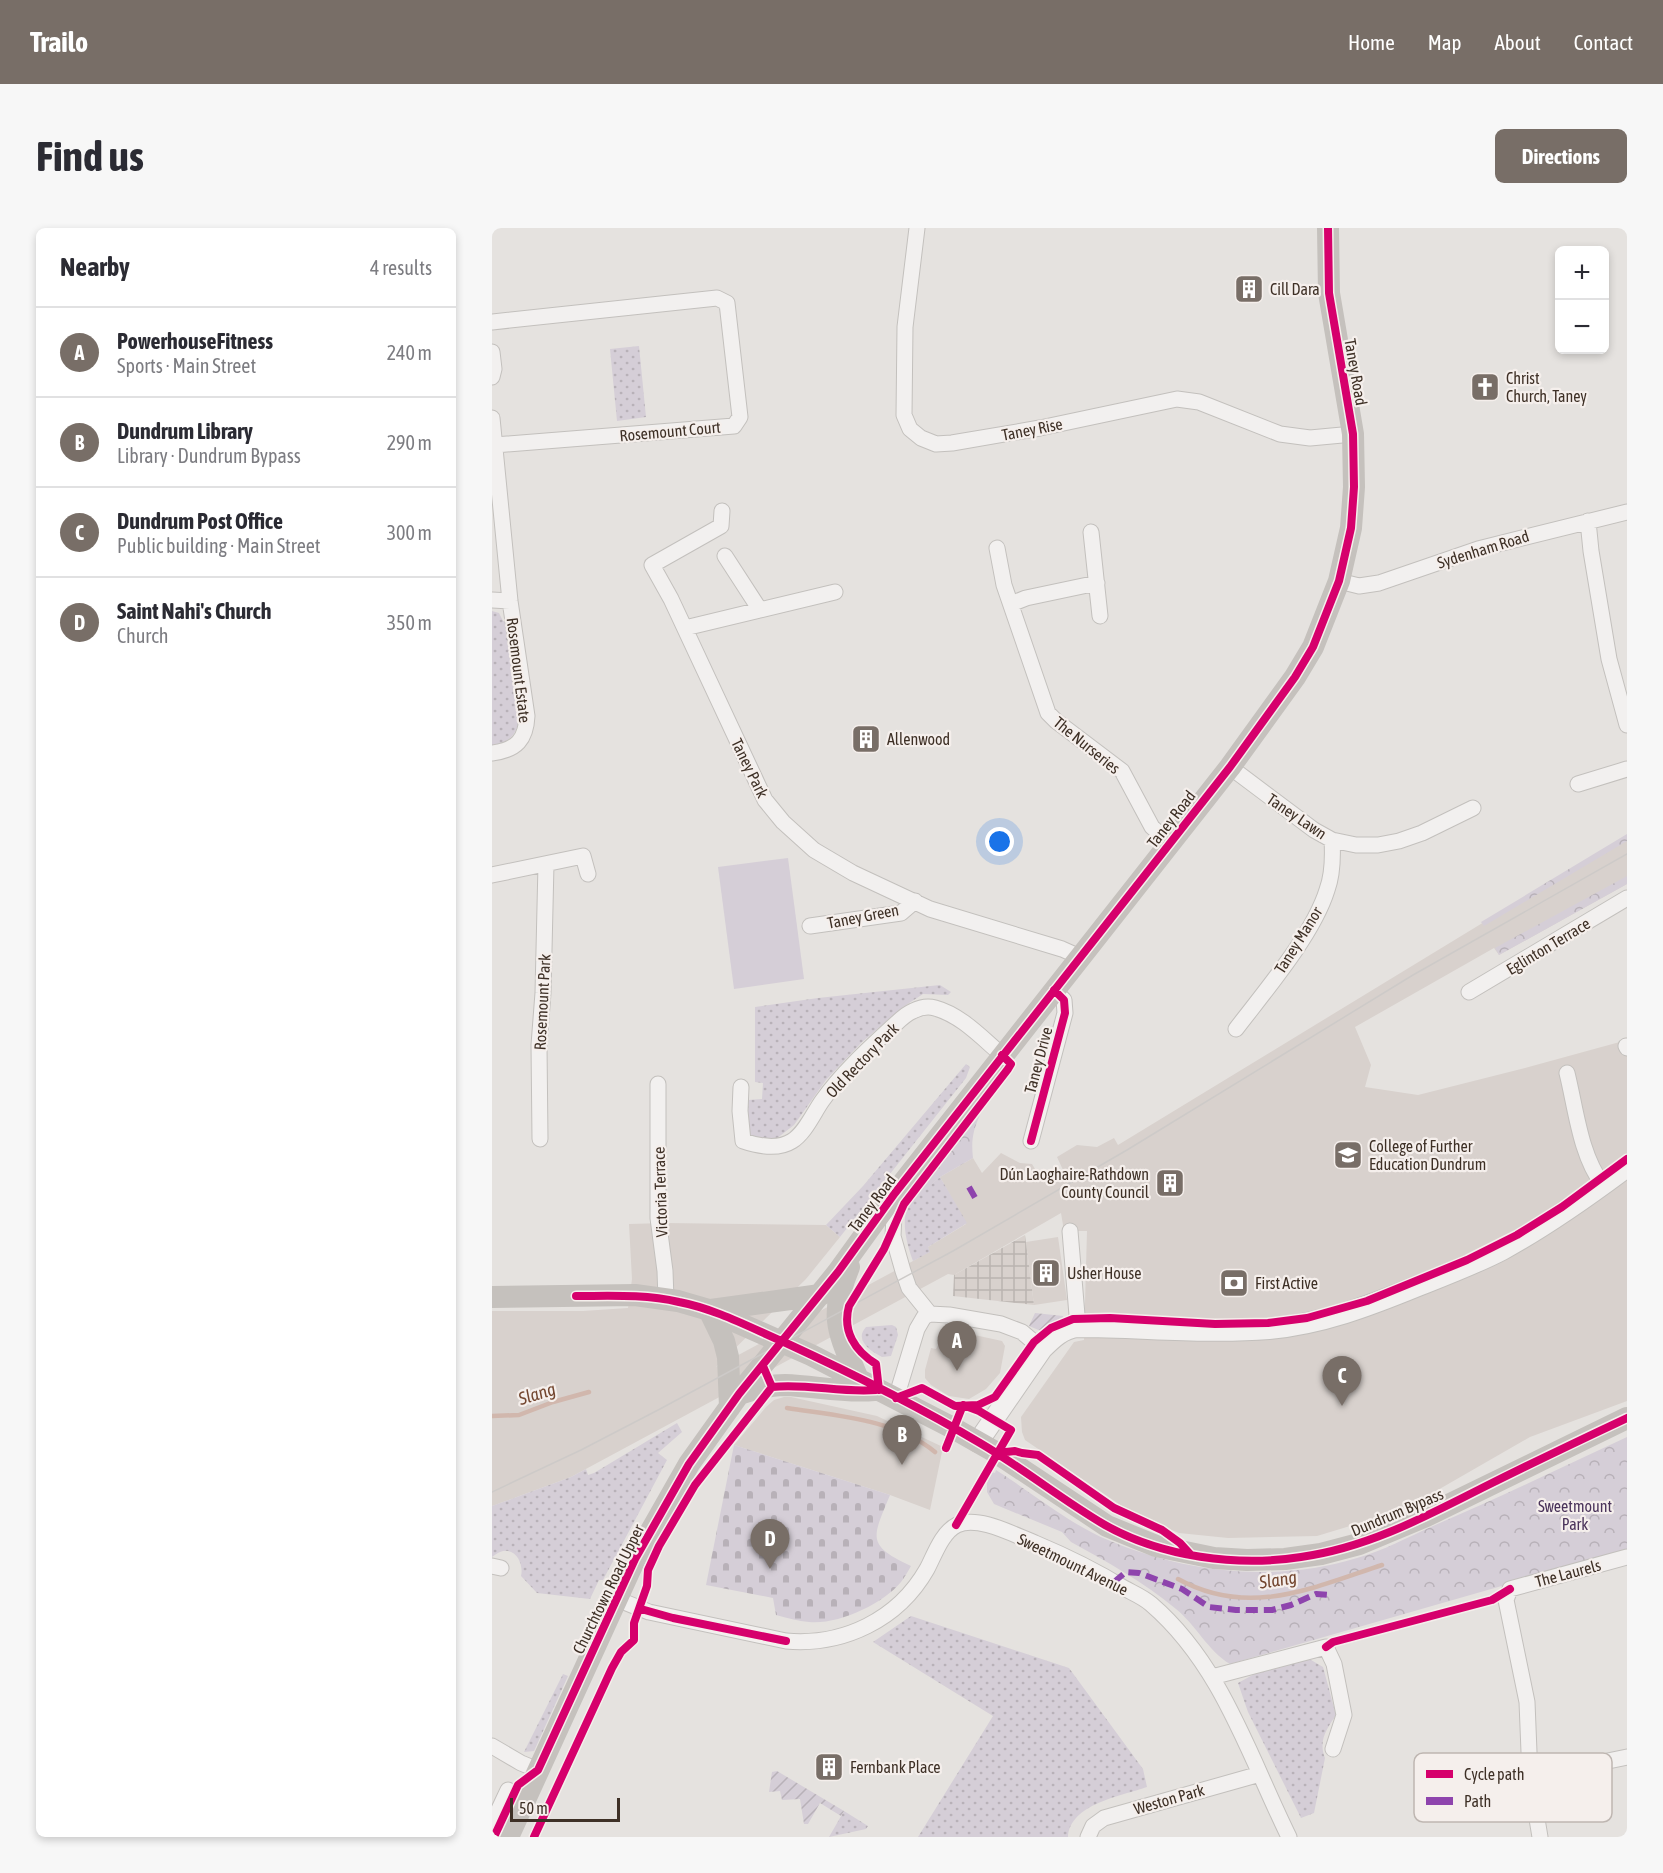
<!DOCTYPE html>
<meta charset="utf-8">
<style>
body{margin:0;font-family:"Asap Condensed",sans-serif;background:#f7f7f7;color:#2b2b33}
.controls{position:absolute;right:18px;top:18px;display:grid;overflow:hidden;border-radius:9px;box-shadow:0 3px 9px #0003}
.controls button{width:54px;height:54px;display:grid;place-items:center;padding:0;border:0;border-bottom:2px solid #e1e1e2;background:#fff;color:#2b2b33;font:30px sans-serif}
.scale{position:absolute;left:18px;bottom:15px;width:110px;box-sizing:border-box;padding-left:6px;border:3px solid #3e3026;border-top:0;font-size:16px;line-height:21px;white-space:nowrap;color:#3e3026;-webkit-text-stroke:4px #f5efec;paint-order:stroke}
.you{position:absolute;left:508px;top:614px;width:21px;height:21px;margin:-15px;border:4px solid #fff;border-radius:50%;background:#1a73e8;box-shadow:0 0 0 9px #1a73e833}
.badge{display:grid;place-items:center;width:39px;height:39px;border-radius:50%;background:#786e67;color:#fff;font-size:20px;font-weight:700}
.pin{position:absolute;translate:-50% -50px;filter:drop-shadow(0 2px 3px #0008)}
.pin::after{content:'';position:absolute;top:32px;width:21px;height:18px;background:inherit;clip-path:polygon(0 0,100% 0,50% 100%)}
.list{margin:0;padding:0;list-style:none}
h2{display:flex;justify-content:space-between;align-items:center;height:78px;margin:0;padding:0 24px;font-size:26px}
h2 small{font-size:20px;font-weight:400;color:#7c7c81}
.list li{display:grid;grid-template-columns:39px 1fr auto;gap:18px;align-items:center;box-sizing:border-box;height:90px;padding:0 24px;border-top:2px solid #e1e1e2}
.list b{display:block;font-size:22px;white-space:nowrap}
.list p{margin:0;font-size:20px;white-space:nowrap;color:#7c7c81}
.list em{font-size:20px;font-style:normal;color:#7c7c81}
.map{position:relative;flex:none;width:1135px;height:1609px;overflow:hidden;border-radius:9px}
header{display:flex;align-items:center;gap:36px;box-sizing:border-box;height:84px;padding:0 30px;background:#786e67;color:#fff}
header strong{font-size:28px}
nav{display:flex;gap:33px;margin-inline-start:auto;font-size:21px}
.intro{display:flex;align-items:center;justify-content:space-between;box-sizing:border-box;height:144px;padding:0 36px}
h1{margin:0;font-size:42px}
.button{padding:15px 27px;border-radius:9px;background:#786e67;color:#fff;font-size:21px;font-weight:700}
main{display:flex;gap:36px;padding:0 36px}
aside{flex:1;background:#fff;border-radius:9px;box-shadow:0 3px 9px #0003}
.map>svg:first-child{display:block}
.built{fill:#d8d1cd}
.industrial{fill:url(#industrial-grid)}
.grass{fill:url(#grass-dots)}
.forest{fill:url(#forest-crowns)}
.cemetery{fill:url(#cemetery-stones)}
.garden{fill:url(#garden-furrows)}
.pitch{fill:#d5ced7}
.lines{fill:none;stroke-linecap:round;stroke-linejoin:round}
.stream{stroke:#d1b7ad;stroke-width:4.5}
.minor-casing{stroke:#c3c0bd;stroke-width:17}
.tertiary-casing{stroke:#c3c0bd;stroke-width:22}
.minor{stroke:#f2f0ef;stroke-width:15}
.tertiary{stroke:#f2f0ef;stroke-width:20}
.secondary{stroke:#c5c1bd;stroke-width:22}
.tram{stroke:#cdcac8;stroke-width:1.5}
.quiet{stroke:#8e44ad;stroke-width:6;stroke-dasharray:12 6;stroke-linecap:butt}
.cycleway-casing{stroke:#f5efec;stroke-width:11}
.cycleway{stroke:#d6006c;stroke-width:8}
.labels{text-anchor:middle;stroke-width:4.5;stroke-linejoin:round;paint-order:stroke}
.poi-label{font-size:16px;fill:#3e3026;stroke:#f5efec;text-anchor:start}
.street-label{font-size:16px;fill:#3e3026;stroke:#f5efec}
.park-label{font-size:16px;fill:#4a335a;stroke:#f5efec}
.water-label{font-size:18px;font-style:italic;fill:#73462f;stroke:#f5efec}
.key{fill:#f5efec;stroke:#beb6b1;stroke-width:1.5}
.key-label{font-size:16px;fill:#3e3026}
</style>
<header>
<strong>Trailo</strong>
<nav><a>Home</a><a>Map</a><a>About</a><a>Contact</a></nav>
</header>
<div class="intro"><h1>Find us</h1><a class="button">Directions</a></div>
<main>
<aside>
<h2>Nearby<small>4 results</small></h2>
<ul class="list">
<li><span class="badge">A</span><div><b>PowerhouseFitness</b><p>Sports · Main Street</p></div><em>240 m</em></li>
<li><span class="badge">B</span><div><b>Dundrum Library</b><p>Library · Dundrum Bypass</p></div><em>290 m</em></li>
<li><span class="badge">C</span><div><b>Dundrum Post Office</b><p>Public building · Main Street</p></div><em>300 m</em></li>
<li><span class="badge">D</span><div><b>Saint Nahi's Church</b><p>Church</p></div><em>350 m</em></li>
</ul>
</aside>
<div class="map">
<svg width="1135" height="1609" viewBox="0 0 1135 1609">
<defs>
<pattern id="industrial-grid" width="8" height="8" patternUnits="userSpaceOnUse" patternTransform="scale(1.5)"><rect width="8" height="8" fill="#d8d1cd"/><path d="M0 4h8M4 0v8" fill="none" stroke="#bab4b0"/></pattern>
<pattern id="grass-dots" width="8" height="8" patternUnits="userSpaceOnUse" patternTransform="scale(1.5)"><rect width="8" height="8" fill="#d5ced7"/><path d="M2 2h.1M6 6h.1" fill="none" stroke="#b8b1b8" stroke-width="1.8" stroke-linecap="round"/></pattern>
<pattern id="forest-crowns" width="20" height="18" patternUnits="userSpaceOnUse" patternTransform="scale(1.5)"><rect width="20" height="18" fill="#d5ced7"/><path d="M2 6a3 3 0 1 1 6 0M12 15a3 3 0 1 1 6 0" fill="none" stroke="#b8b1b8"/></pattern>
<pattern id="cemetery-stones" width="16" height="16" patternUnits="userSpaceOnUse" patternTransform="scale(1.5)"><rect width="16" height="16" fill="#d5ced7"/><path d="M2 7V4a2 2 0 0 1 4 0v3zM10 15v-3a2 2 0 0 1 4 0v3z" fill="#b8b1b8"/></pattern>
<pattern id="garden-furrows" width="10" height="10" patternUnits="userSpaceOnUse" patternTransform="scale(1.5)"><rect width="10" height="10" fill="#d5ced7"/><path d="M-1 1l2-2M0 10L10 0M9 11l2-2" fill="none" stroke="#b8b1b8"/></pattern>
</defs>
<rect width="100%" height="100%" fill="#e5e2df"/>
<path class="built" d="M1135,607V656L1007,727L1002,720L863,799L879,837L873,859L926,867L1033,840L1135,812V1173L1038,1209L911,1282L825,1308L736,1310L687,1305L643,1287L533,1212L530,1204L529,1189L582,1114L592,1112L595,1003H572L569,985L462,1047L456,1046L79,1249L0,1278V1083H91L136,1080L140,1051L137,996L173,995L334,997L348,1009L314,1051L224,1139L421,1033L437,1024L436,1019L474,996L448,949L481,930L490,945L509,925L528,935L540,936L551,954L571,942L565,929L585,917L605,919L622,910L626,917Z
M566,1009L575,1072L542,1077L534,1014Z
M455,1101L510,1113L513,1118L508,1145L494,1161L477,1171L457,1168L439,1157L433,1150V1142L439,1120L444,1121Z
M292,1169H299L385,1188L451,1219L438,1282L398,1267L242,1217L274,1179L282,1172Z"/>
<path class="industrial" d="M533,1007L542,1077L461,1068L462,1047Z"/>
<path class="grass" d="M147,118L154,189L125,193L118,121Z
M0,383L7,385L11,393H15L27,493C23,509 16,515 0,517Z
M448,757L459,764L456,767L431,766L411,779L369,815L334,852L302,897L284,911L257,909L254,901L256,872L270,871L271,855L263,854V779L326,770Z
M474,836L478,839L474,850L348,1009L334,997L371,958Z
M448,949L475,995L436,1019L438,1024L421,1033C415,1017 407,989 419,974C427,964 439,957 448,949Z
M400,1097L404,1099L406,1107L399,1128L390,1129C378,1123 362,1112 374,1099Z
M185,1195L190,1204L166,1225L175,1232L111,1352H107L98,1371L45,1365L29,1348C32,1337 24,1318 8,1324C5,1325 3,1327 0,1329V1278L79,1249L94,1241L96,1247L102,1245Z
M419,1388L577,1440L651,1541L655,1559C629,1568 578,1576 576,1609H426L501,1488L381,1414Z
M803,1431L819,1432L831,1439L844,1487C835,1501 826,1512 833,1530L822,1585L809,1590L756,1484L746,1455L766,1444Z
M71,1446L76,1448L42,1523L32,1524Z
M352,1583L376,1598L374,1601L337,1609Z"/>
<path class="forest" d="M1135,606V613L992,698L989,694Z
M1135,648V656L1007,727L1003,720Z
M488,887C481,902 479,913 481,930L448,949L419,974Z
M1135,1209V1322L738,1436C716,1423 704,1397 684,1381C652,1354 615,1334 579,1314L570,1304L502,1276L495,1264V1255L500,1244L503,1245L504,1242C539,1264 579,1297 616,1312C693,1345 784,1355 865,1330C891,1323 916,1309 941,1298C1006,1270 1071,1239 1135,1209Z"/>
<path class="cemetery" d="M242,1217L398,1267C381,1309 373,1317 419,1338C416,1343 413,1349 409,1354C391,1376 346,1397 317,1394C306,1393 295,1390 284,1387L281,1370L214,1357Z"/>
<path class="garden" d="M543,1085L571,1088V1092L549,1103L537,1098Z
M285,1543L352,1583L349,1588L328,1575L316,1596H312L308,1571L290,1572L288,1563L277,1564L280,1544Z"/>
<path class="pitch" d="M296,630L312,751L242,761L226,639Z"/>
<g class="lines">
<path class="stream" d="M295,1180C345,1188 403,1191 443,1224
M0,1188L27,1187L61,1174L97,1164
M686,1351C757,1390 820,1360 890,1337"/>
<g class="minor-casing">
<path id="minor" d="M425,0L413,99L412,187L418,201L429,210L444,216L460,215L548,200L685,171L707,174L788,206L818,210L861,206
M0,94L225,70L235,75L248,189L242,198L3,217
M0,124L2,141L0,149
M0,190L18,373L35,488C34,511 25,522 0,525
M230,283L229,298L160,337L179,371L273,572L291,594L322,622L361,645L438,681L570,721L588,729
M1096,293L1099,323L1117,431L1135,497
M599,304L608,388
M505,320L512,357L556,485L564,493L630,543L660,599L677,614
M233,328L268,382
M847,353L867,358L887,355L986,321L1135,284
M0,372L18,373
M519,376L534,370L605,355
M193,400L343,364
M738,539L822,602L840,612L864,617H886L907,613L930,605L981,580
M1086,556L1135,541
M0,647L91,628L96,646
M318,698L409,685L423,673
M977,764L1135,670
M744,801C773,763 821,707 835,662C841,646 841,629 840,612
M1134,818L1135,820
M1075,845C1084,881 1088,927 1111,957
M166,856V990L173,1043L174,1071
M249,859L248,883L251,913C266,918 286,922 300,913C313,905 321,886 330,873C349,846 375,822 399,800C406,794 413,786 421,783C427,780 436,778 443,780C469,787 490,810 510,827
M48,911L47,817L51,765L54,636
M539,913L573,785L572,772L562,762
M403,965L401,1008L411,1043L417,1060L438,1086
M578,1003L586,1099
M404,1170L425,1101L432,1089L438,1086L457,1087L509,1096L530,1104L550,1121
M0,1338L9,1340
M125,1371L157,1384L294,1413C351,1418 406,1392 435,1341C442,1328 450,1304 465,1297C486,1287 522,1307 543,1315C574,1328 603,1342 632,1360C641,1365 651,1369 659,1376C730,1437 757,1528 797,1609
M720,1449L834,1419L842,1436L852,1487L841,1521
M0,1518L29,1535L46,1542
M1038,1549L1135,1529
M0,1596L16,1562
M596,1609L601,1598L612,1590L768,1546
M1048,1609L1038,1549L1035,1474L1014,1372L1018,1361L1135,1329"/>
</g>
<g class="tertiary-casing">
<path id="tertiary" d="M486,1214L550,1121C560,1111 571,1100 586,1099C649,1099 714,1106 777,1101C830,1096 877,1078 926,1058C954,1047 983,1036 1010,1022C1054,998 1095,969 1135,939"/>
</g>
<use href="#minor" class="minor"/>
<use href="#tertiary" class="tertiary"/>
<path class="secondary" d="M357,1039C336,1089 347,1105 366,1151
M0,1069L143,1067L186,1073L217,1082L319,1127L461,1200L505,1225L615,1298L664,1318L722,1330L755,1332L793,1331L829,1326L867,1316L934,1288L1135,1190
M217,1082L232,1113L236,1129L238,1179
M219,1082L328,1067
M247,1166C262,1161 278,1157 293,1157C323,1158 353,1165 382,1162
M16,1609L143,1331L197,1236L247,1166L346,1044L403,965L738,539L803,449L821,419L847,353L859,300L862,259L861,206L837,65L836,0"/>
<path class="tram" d="M0,1264L89,1222L168,1181L461,1023L635,922L921,747L1135,626"/>
<path class="quiet" d="M477,959L485,973
M622,1354L634,1344L647,1345L690,1361L717,1379L744,1382H780L799,1377L824,1366L837,1367"/>
<g class="cycleway-casing">
<path id="cycleway" d="M539,913L573,785L572,772L562,762
M84,1068C118,1068 152,1066 187,1074C224,1081 259,1100 294,1115C359,1145 426,1178 488,1215C531,1240 570,1272 613,1297C670,1329 745,1339 809,1329C874,1320 931,1290 990,1260C1038,1236 1086,1213 1135,1190
M280,1159C314,1155 349,1165 384,1162
M387,1162L384,1136C363,1123 350,1103 357,1078L392,1021L412,976L516,841L519,836L510,827
M404,1170L430,1160L463,1178L486,1177L503,1169L542,1114L559,1100L581,1091L618,1090L723,1096L776,1095L815,1090L875,1073L975,1032L1025,1007L1070,979L1135,931
M454,1220L471,1177L487,1183L519,1202L464,1297
M505,1225L523,1223L530,1225L546,1227L622,1280L670,1302L688,1315L698,1326
M149,1381L181,1390L294,1413
M834,1419L841,1414L1000,1372L1018,1361
M2,1609L26,1557L46,1542L143,1331L197,1236L247,1166L346,1044L403,965L738,539L803,449L821,419L847,353L859,300L862,259L861,206L837,65L836,0
M42,1609L120,1440L129,1424L142,1412V1395L155,1358L156,1342L167,1318L203,1257L280,1159L271,1138"/>
</g>
<use href="#cycleway" class="cycleway"/>
</g>
<defs>
<g id="building-square" transform="scale(1.5)"><rect x="-9" y="-9" width="18" height="18" rx="4" fill="#786e67" stroke="#f5efec"/><path d="M-4-6H4V6H1V3H-1V6H-4ZM-2.5-4.3h1.7v1.8h-1.7ZM.8-4.3h1.7v1.8H.8ZM-2.5-1h1.7V.8h-1.7ZM.8-1h1.7V.8H.8Z" fill="#fff"/></g>
<g id="church-square" transform="scale(1.5)"><rect x="-9" y="-9" width="18" height="18" rx="4" fill="#786e67" stroke="#f5efec"/><path d="M-1.2-6h2.4v3.5h3.3v2.4h-3.3V6h-2.4V-.1h-3.3v-2.4h3.3Z" fill="#fff"/></g>
<g id="university-square" transform="scale(1.5)"><rect x="-9" y="-9" width="18" height="18" rx="4" fill="#786e67" stroke="#f5efec"/><path d="M0-5L7-2L0 1L-7-2ZM-4 1L0 2.5L4 1V4Q0 6-4 4Z" fill="#fff"/></g>
<g id="bank-square" transform="scale(1.5)"><rect x="-9" y="-9" width="18" height="18" rx="4" fill="#786e67" stroke="#f5efec"/><path d="M-6-4H6V4H-6ZM0-2.3a2.3 2.3 0 1 0 0 4.6a2.3 2.3 0 1 0 0-4.6Z" fill="#fff"/></g>
</defs>
<g fill-rule="evenodd">
<use href="#building-square" x="757" y="61"/>
<use href="#church-square" x="993" y="159"/>
<use href="#building-square" x="374" y="511"/>
<use href="#university-square" x="856" y="927"/>
<use href="#building-square" x="678" y="955"/>
<use href="#building-square" x="554" y="1045"/>
<use href="#bank-square" x="742" y="1055"/>
<use href="#building-square" x="337" y="1539"/>
</g>
<g class="labels">
<g class="poi-label">
<text x="778" y="67">Cill Dara</text>
<text x="1014" y="156">Christ<tspan x="1014" dy="18">Church, Taney</tspan></text>
<text x="395" y="517">Allenwood</text>
<text x="877" y="924">College of Further<tspan x="877" dy="18">Education Dundrum</tspan></text>
<text x="657" y="952" text-anchor="end">Dún Laoghaire-Rathdown<tspan x="657" dy="18">County Council</tspan></text>
<text x="575" y="1051">Usher House</text>
<text x="763" y="1061">First Active</text>
<text x="358" y="1545">Fernbank Place</text>
</g>
<g class="street-label">
<text transform="translate(864 144) rotate(80)" y="6">Taney Road</text>
<text transform="translate(540 201) rotate(-11)" y="6">Taney Rise</text>
<text transform="translate(178 203) rotate(-5)" y="6">Rosemount Court</text>
<text transform="translate(991 321) rotate(-17)" y="6">Sydenham Road</text>
<text transform="translate(27 442) rotate(83)" y="6">Rosemount Estate</text>
<text transform="translate(595 517) rotate(39)" y="6">The Nurseries</text>
<text transform="translate(258 540) rotate(64)" y="6">Taney Park</text>
<text transform="translate(805 588) rotate(34)" y="6">Taney Lawn</text>
<text transform="translate(679 591) rotate(-52)" y="6">Taney Road</text>
<text transform="translate(371 688) rotate(-11)" y="6">Taney Green</text>
<text transform="translate(806 712) rotate(-58)" y="6">Taney Manor</text>
<text transform="translate(1056 718) rotate(-31)" y="6">Eglinton Terrace</text>
<text transform="translate(50 774) rotate(-87)" y="6">Rosemount Park</text>
<text transform="translate(370 832) rotate(-46)" y="6">Old Rectory Park</text>
<text transform="translate(546 832) rotate(-75)" y="6">Taney Drive</text>
<text transform="translate(168 964) rotate(-92)" y="6">Victoria Terrace</text>
<text transform="translate(380 975) rotate(-53)" y="6">Taney Road</text>
<text transform="translate(905 1284) rotate(-23)" y="6">Dundrum Bypass</text>
<text transform="translate(581 1336) rotate(26)" y="6">Sweetmount Avenue</text>
<text transform="translate(1076 1345) rotate(-15)" y="6">The Laurels</text>
<text transform="translate(116 1361) rotate(-64)" y="6">Churchtown Road Upper</text>
<text transform="translate(677 1571) rotate(-16)" y="6">Weston Park</text>
</g>
<g class="park-label">
<text x="1083" y="1284">Sweetmount<tspan x="1083" dy="18">Park</tspan></text>
</g>
<g class="water-label">
<text transform="translate(45 1166) rotate(-17)" y="6">Slang</text>
<text transform="translate(786 1352) rotate(-9)" y="6">Slang</text>
</g>
</g>
<rect x="922" y="1525" width="198" height="69" rx="9" class="key"/>
<rect x="934" y="1542" width="27" height="8" fill="#d6006c"/>
<rect x="934" y="1569" width="27" height="8" fill="#8e44ad"/>
<g class="key-label">
<text x="972" y="1552">Cycle path</text>
<text x="972" y="1579">Path</text>
</g>
</svg>
<div class="controls">
<button>+</button>
<button>−</button>
</div>
<div class="scale">50 m</div>
<div class="you"></div>
<div class="pin badge" style="left:465px;top:1143px">A</div>
<div class="pin badge" style="left:410px;top:1237px">B</div>
<div class="pin badge" style="left:850px;top:1178px">C</div>
<div class="pin badge" style="left:278px;top:1341px">D</div>
</div>
</main>
